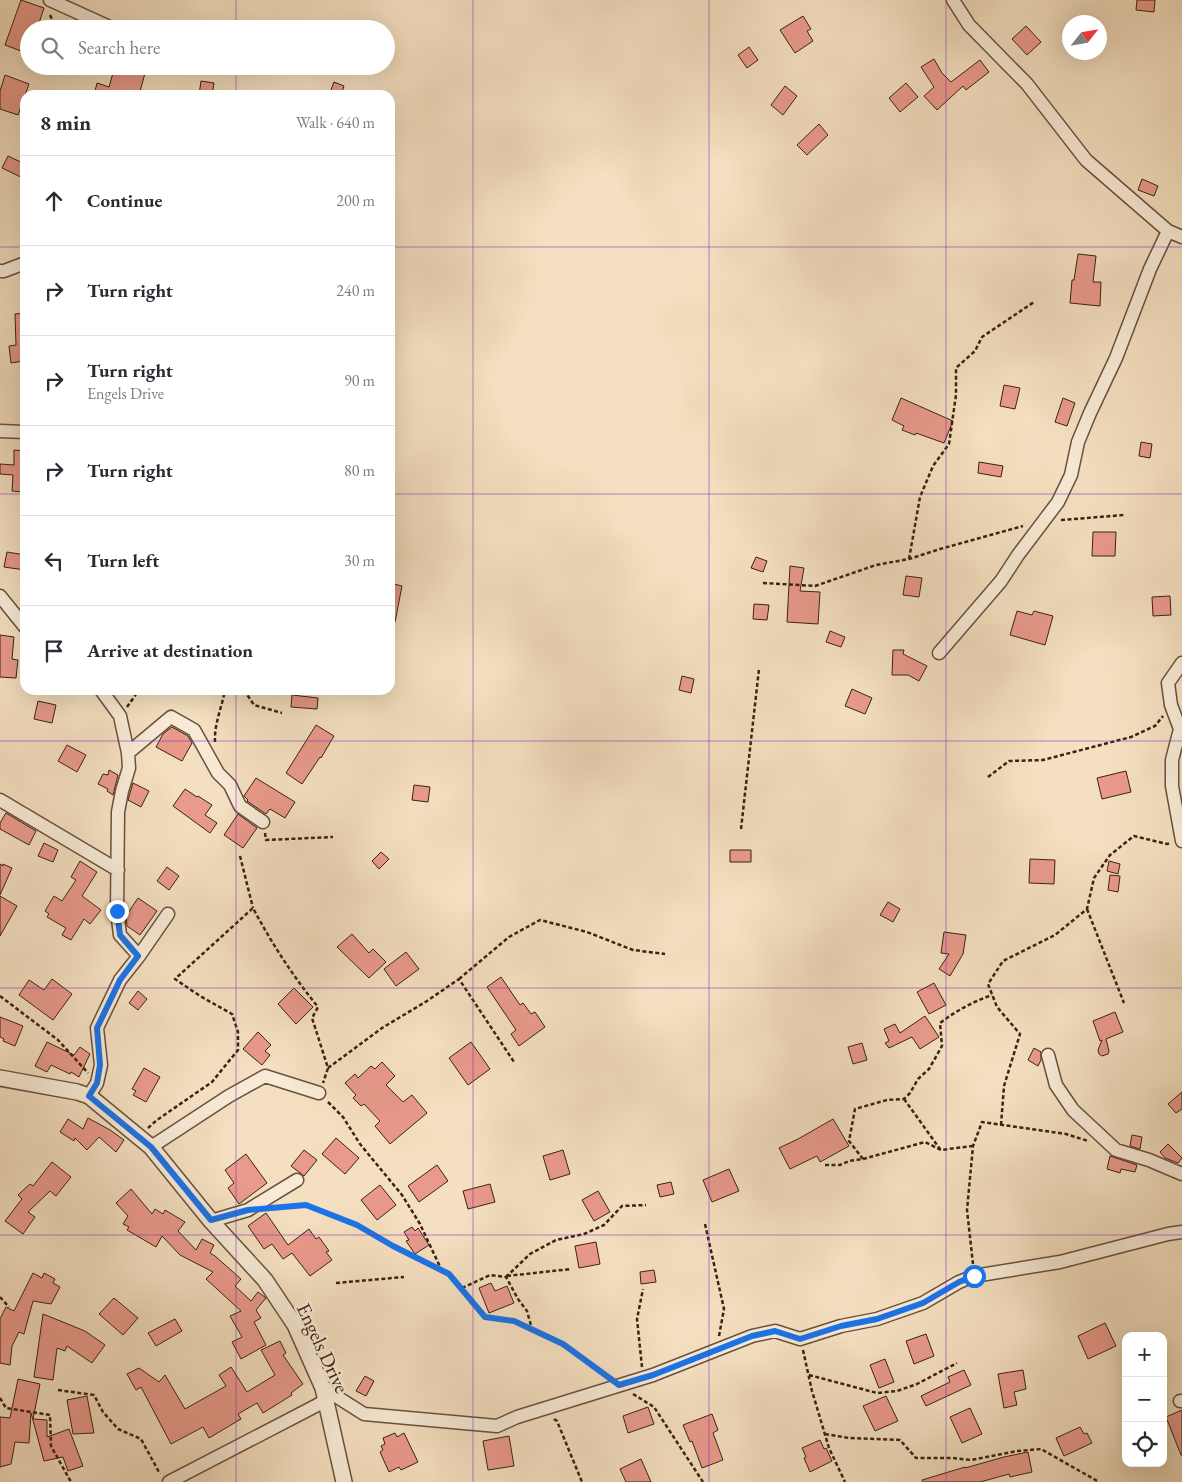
<!DOCTYPE html>
<meta charset="utf-8">
<style>
body{margin:0;font-family:"EB Garamond",serif;background:#f7f7f7;color:#2b2b33}
.controls{position:absolute;right:15px;bottom:15px;display:grid;overflow:hidden;border-radius:10px;box-shadow:0 5px 20px #0002}
.controls button{width:45px;height:45px;display:grid;place-items:center;padding:0;border:0;border-bottom:1px solid #e1e1e2;background:#fff;color:#2b2b33;font:25px sans-serif}
.compass{position:absolute;left:1062px;top:15px;width:45px;height:45px;border-radius:50%;background:#fff;box-shadow:0 5px 20px #0002;rotate:59deg}
.stop{position:absolute;width:15px;height:15px;margin:-11px;border:4px solid #1a73e8;border-radius:50%;background:#fff}
.stop.end{background:#1a73e8;border-color:#fff;box-shadow:0 1px 5px #0008}
.list{margin:0;padding:0;list-style:none}
h2{display:flex;justify-content:space-between;align-items:center;height:65px;margin:0;padding:0 20px;font-size:21px}
h2 small{font-size:16px;font-weight:400;color:#7c7c81}
.list li{display:grid;grid-template-columns:32px 1fr auto;gap:15px;align-items:center;box-sizing:border-box;height:90px;padding:0 20px;border-top:1px solid #e1e1e2}
.list b{display:block;font-size:19px;white-space:nowrap}
.list p{margin:0;font-size:16px;white-space:nowrap;color:#7c7c81}
.list em{font-size:16px;font-style:normal;color:#7c7c81}
.icon{flex:none;width:28px;height:28px;fill:none;stroke:currentColor;stroke-width:2;stroke-linecap:round;stroke-linejoin:round}
.map{position:relative;flex:none;width:1182px;height:1482px;overflow:hidden}
.search{position:absolute;background:#fff;box-shadow:0 5px 20px #0002;left:20px;top:20px;width:375px;height:55px;display:flex;align-items:center;gap:12px;box-sizing:border-box;padding:0 18px;border-radius:28px;color:#7c7c81;font-size:19px}
.panel{position:absolute;background:#fff;box-shadow:0 5px 20px #0002;left:20px;top:90px;width:375px;height:605px;border-radius:15px}
.map>svg:first-child{display:block}
.building{fill:#e99a8b;stroke:#3a2211}
.lines{fill:none;stroke-linecap:round;stroke-linejoin:round}
.minor-casing{stroke:#68513d;stroke-width:15}
.tertiary-casing{stroke:#68513d;stroke-width:18}
.path{stroke:#3a2211;stroke-width:2.5;stroke-dasharray:4 2.5;stroke-linecap:butt}
.minor{stroke:#f8ead6;stroke-width:12}
.tertiary{stroke:#f8ead6;stroke-width:15}
.route{stroke:#1a73e8;stroke-width:6}
.grid{fill:none;stroke:#7b2cbf;stroke-width:1;stroke-opacity:0.55}
.labels{text-anchor:middle;stroke-width:5;stroke-linejoin:round;paint-order:stroke}
.street-label{font-size:20px;fill:#3a2211;stroke:#f8ead6}
</style>
<div class="map">
<svg width="1182" height="1482" viewBox="0 0 1182 1482">
<rect width="100%" height="100%" fill="#f4dfc0"/>
<filter id="stains"><feTurbulence type="fractalNoise" baseFrequency=".004" numOctaves="4"/><feColorMatrix values="0 0 0 0 .2 0 0 0 0 .09 0 0 0 0 .02 0 0 0 .5 -.17"/></filter>
<radialGradient id="worn" r=".72"><stop offset=".6" stop-color="#630" stop-opacity="0"/><stop offset="1" stop-color="#630" stop-opacity=".3"/></radialGradient>
<path class="building" d="M21,0L44,8L37,29H29V54L5,45Z
M1137,0H1155L1154,12L1136,10Z
M803,16L811,29L807,31L813,41L795,53L780,30Z
M1026,26L1041,42L1027,55L1012,39Z
M749,47L758,60L747,68L738,55Z
M934,59L942,73L951,82L980,60L989,72L966,90L963,86L937,110L924,96L934,87L921,67Z
M115,66H147L139,95H94L97,83L109,87Z
M5,75L29,84L18,115L0,109V91Z
M201,81L214,83L212,95H199Z
M334,82L344,86L341,95H329Z
M906,83L918,97L900,112L889,98Z
M785,86L797,96L783,115L771,105Z
M819,124L828,135L807,155L797,145Z
M8,156L25,164V179L2,168Z
M1142,179L1158,186L1154,196L1138,190Z
M1078,254L1096,256L1093,282H1101L1100,306L1070,303L1072,280H1074Z
M25,313V356L23,357V361L11,363L9,346L16,345L15,314Z
M1004,385L1020,388L1015,409L1000,406Z
M901,398L953,421L944,443L916,433L915,435L902,430L904,426L892,420Z
M1063,398L1075,403L1067,426L1055,422Z
M1141,442L1152,444L1150,458L1139,456Z
M14,450L25,451V481H23L22,492L12,491L13,475L0,474V464L14,465Z
M979,462L1003,466L1001,477L978,473Z
M1093,532H1116L1115,556H1092Z
M7,552L25,555V570L4,567Z
M756,557L767,561L763,572L751,568Z
M790,566L804,568L800,591L820,592L818,624L787,622Z
M906,576L922,578L919,597L903,595Z
M390,583L402,586L395,622L390,621Z
M1170,596L1171,615L1153,616L1152,597Z
M754,604L769,605L767,620L753,619Z
M1017,611L1032,615L1034,611L1053,616L1045,645L1010,635Z
M830,631L845,637L841,647L826,642Z
M0,635L14,637L12,659L18,660L16,678L0,677Z
M893,650H904L903,654L927,666L919,681L908,675H892Z
M682,676L694,679L691,693L679,690Z
M852,689L872,698L865,714L845,706Z
M292,695L318,698L317,709L291,707Z
M38,701L56,705L52,723L34,719Z
M316,725L334,736L321,758L320,757L302,784L286,773Z
M172,727L188,736L192,743L182,761L156,747L163,734Z
M67,745L86,755L77,772L58,761Z
M109,770L118,775L113,795L107,791L108,789L98,784L103,774L108,775Z
M1126,771L1131,792L1102,799L1097,778Z
M256,778L295,802L285,818L270,809L266,814L247,801L248,800L244,796Z
M133,783L149,791L141,807L128,800Z
M414,785L430,787L428,802L412,800Z
M185,789L197,797L198,796L212,805L205,815L217,823L210,833L173,806Z
M6,813L36,831L29,845L0,829V823Z
M238,814L257,828L243,848L224,835Z
M44,843L58,850L53,862L38,856Z
M730,850H751V862H730Z
M381,852L389,859L379,869L372,861Z
M1030,859L1055,860L1054,884L1029,883Z
M80,861L97,872L82,896L101,910L90,924L84,919L71,940L62,935L66,928L47,917L49,914L45,911L54,896L62,901L76,880L71,877Z
M1109,861L1120,864L1118,874L1107,871Z
M0,864L3,866V864L12,868L0,895Z
M167,867L179,876L169,890L157,881Z
M1110,875L1120,876L1118,892L1108,890Z
M0,896L17,906L0,936Z
M138,898L157,911L140,935L127,926L126,916Z
M888,902L900,909L893,922L880,915Z
M944,932L966,935L963,954L950,976L939,969L949,954L941,953Z
M352,934L369,953L373,949L386,962L369,978L337,947Z
M406,952L419,969L396,986L384,969Z
M501,977L520,1005L523,1003L531,1014L535,1012L545,1027L519,1046L511,1034L516,1030L487,987Z
M52,979L72,994L53,1020L19,995L29,980L44,990Z
M934,983L946,1005L929,1014L917,992Z
M294,988L313,1007L296,1024L278,1004Z
M138,991L147,999L138,1010L129,1003Z
M1115,1012L1123,1032L1106,1039L1109,1051L1108,1054L1102,1056L1099,1054L1098,1050L1102,1040L1100,1041L1093,1021Z
M925,1016L939,1037L920,1049L912,1037L889,1048L885,1043L889,1041L884,1029L895,1024L900,1033Z
M0,1017L23,1026L15,1046L3,1041L4,1039L0,1037Z
M258,1032L271,1045L265,1051L270,1055L262,1065L243,1049Z
M47,1042L74,1055L80,1047L90,1054L79,1077L71,1072L70,1074L51,1065L47,1072L35,1066Z
M471,1042L490,1069L468,1085L449,1058Z
M862,1043L867,1060L853,1064L848,1047Z
M1034,1048L1041,1052V1060L1038,1066L1028,1060Z
M382,1062L395,1076L386,1085L403,1102L412,1095L427,1113L390,1144L375,1126L380,1121L364,1104L361,1106L353,1098L356,1095L345,1083L355,1074L358,1078L371,1066L375,1069Z
M144,1068L160,1077L146,1102L133,1095L136,1091L132,1089Z
M1182,1092V1109L1176,1113L1168,1104Z
M88,1118L110,1130L124,1140L116,1152L99,1137L87,1150L75,1138L74,1141L60,1132L68,1119L83,1129Z
M833,1119L849,1146L820,1162L817,1156L790,1169L779,1148L798,1139Z
M1132,1135L1142,1137L1140,1149L1130,1146Z
M336,1138L359,1158L345,1174L322,1154Z
M1168,1144L1182,1158L1178,1163L1165,1158L1160,1152Z
M304,1150L317,1160L304,1176L291,1166Z
M563,1150L570,1174L550,1180L543,1156Z
M246,1154L267,1183L239,1204L228,1188L234,1183L225,1170Z
M1110,1156L1137,1165L1135,1172L1121,1169L1120,1173L1107,1169Z
M52,1162L71,1177L56,1196L50,1191L28,1212L35,1217L23,1234L5,1221L22,1199L18,1195L30,1184L33,1186Z
M437,1165L448,1181L419,1202L408,1186Z
M729,1169L739,1191L712,1202L703,1180Z
M671,1182L674,1194L660,1197L657,1185Z
M490,1184L495,1202L468,1209L463,1191Z
M380,1185L396,1205L377,1220L361,1200Z
M131,1189L152,1214L155,1209L163,1214L165,1210L185,1222L178,1231L196,1250L202,1239L214,1245L210,1253L215,1256L241,1279L235,1286L251,1301L258,1292L266,1298L256,1310L261,1318L254,1322L266,1345L241,1359L232,1342L242,1337L230,1316L241,1311L206,1279L213,1272L180,1255L162,1236L156,1247L127,1230L129,1227L123,1224L128,1216L116,1203Z
M598,1191L610,1212L594,1221L582,1200Z
M266,1213L288,1245L309,1229L316,1239L319,1237L329,1251L326,1252L332,1260L310,1276L292,1253L283,1259L272,1244L264,1249L248,1226Z
M412,1227L415,1231L418,1228L429,1245L415,1254L406,1241L409,1240L404,1232Z
M596,1242L600,1264L579,1268L575,1246Z
M654,1270L656,1282L641,1284L640,1272Z
M33,1273L42,1278L44,1273L55,1279L53,1283L60,1287L51,1304L33,1301L24,1334L19,1332L12,1346L10,1365L0,1363V1319L6,1307L14,1311Z
M491,1283L495,1291L507,1286L514,1303L489,1313L479,1288Z
M114,1298L138,1318L123,1335L99,1314Z
M43,1314L85,1331L105,1345L92,1363L67,1346L65,1351L57,1348L53,1380L34,1377Z
M175,1319L182,1331L156,1346L148,1333Z
M1105,1323L1116,1346L1088,1359L1078,1336Z
M926,1334L934,1356L914,1364L906,1341Z
M280,1341L286,1353L283,1355L303,1384L291,1393L292,1395L263,1413L257,1403L238,1414L241,1419L209,1438L203,1427L171,1444L141,1387L136,1390L127,1374L139,1368L159,1382L165,1375L185,1409L226,1386L219,1375L231,1367L247,1392L275,1375L261,1350Z
M885,1359L894,1382L879,1388L870,1365Z
M964,1370L971,1385L926,1406L921,1396L950,1382L948,1377Z
M1023,1370L1026,1389L1014,1392L1017,1405L1004,1408L998,1374Z
M365,1376L374,1381L366,1396L356,1391Z
M18,1379L40,1384L33,1419L47,1420V1437L69,1429L83,1466L68,1471L63,1457L44,1461L31,1413L29,1443L15,1442L11,1464L0,1467V1417L10,1418Z
M87,1396L94,1433L73,1434L67,1400Z
M886,1396L898,1421L875,1431L863,1406Z
M648,1407L654,1424L628,1433L623,1416Z
M970,1408L982,1434L962,1443L950,1417Z
M1182,1410V1455H1181L1166,1417Z
M712,1414L718,1430L713,1433L723,1460L702,1468L692,1441L690,1442L683,1425Z
M1080,1427L1084,1434L1087,1433L1092,1443L1064,1456L1056,1438Z
M395,1433L397,1437L404,1433L418,1462L401,1470L399,1467L389,1472L380,1452L383,1450L381,1446L385,1444L383,1438Z
M509,1436L514,1466L488,1470L483,1441Z
M820,1440L824,1449L826,1448L832,1461L810,1472L804,1458L806,1457L802,1448Z
M1028,1452L1032,1472L1010,1477L1009,1474L980,1482H923L922,1480L965,1467V1468L1004,1457Z
M641,1459L651,1482H626L620,1469Z"/>
<g class="lines">
<g class="minor-casing">
<path id="minor" d="M50,0L114,29
M953,0L969,25L1027,84L1086,160L1168,231L1182,237
M0,271H4L25,263
M0,431L25,432
M0,596L25,627
M939,653L1001,581L1018,555L1058,502L1071,475L1078,442L1090,413L1116,358L1150,269L1168,231
M1182,663L1168,683L1171,705L1180,729L1172,760V786L1182,841
M128,753L171,717L194,730L218,773L230,785L240,806L263,822
M0,800L118,870
M139,956L168,914
M1048,1055L1056,1085L1073,1110L1116,1150L1149,1160L1182,1174
M89,1096L97,1083L101,1065L97,1028L120,980L139,956L120,935L117,911L118,812L122,791L129,768L128,753L120,716L101,690
M151,1147L229,1096L265,1076L319,1093
M211,1221L248,1210L297,1180
M323,1388L364,1414L497,1426L517,1417L653,1375L752,1336L775,1331L800,1339L841,1326L877,1319L923,1303L959,1282L974,1276L1060,1262L1168,1234L1182,1232
M1180,1401H1182
M169,1482L327,1400"/>
</g>
<g class="tertiary-casing">
<path id="tertiary" d="M0,1078L77,1092L89,1096L151,1147L211,1221L265,1280L295,1325L323,1388L344,1482"/>
</g>
<path class="path" d="M50,15L57,29
M1061,520L1124,515
M909,559L920,497L933,466L949,444L956,395V368L975,351L982,337L1034,302
M763,583L815,586L876,565L909,559L940,549L1023,526
M244,690L254,705L282,713
M127,707L139,690
M215,742C214,724 222,707 225,690
M988,777L1009,761L1043,760L1131,737L1155,726L1163,716
M741,829L759,669
M265,833L266,840L333,837
M240,856L253,908
M1087,909L1124,1003
M459,979L509,937L540,920L587,932L633,950L665,954
M0,996L58,1040L88,1073
M328,1068L382,1028L427,1001L459,979L514,1062
M904,1099L940,1149
M328,1102L343,1117L360,1144L402,1195L420,1224L442,1271
M1001,1125L1004,1086L1020,1034L997,1007L988,984L1003,961L1055,935L1087,909L1094,878L1110,855L1134,836L1167,844L1170,843
M148,1128L157,1120L212,1082L238,1050V1032L232,1014L200,996L175,979L253,908C272,944 293,976 318,1007L312,1018L328,1068L323,1083
M863,1159L849,1141L855,1109L887,1100L904,1099L910,1093L918,1079L929,1069L942,1046L940,1023C956,1011 972,1002 992,995
M825,1165H840L849,1161L863,1159L925,1142L941,1150L972,1146
M276,1208L306,1205L357,1225L393,1246L449,1274L485,1317L514,1321L532,1329L563,1345L606,1376
M705,1224L724,1309L719,1336
M973,1264L967,1210L973,1146L982,1122L1066,1134L1088,1141
M507,1276L571,1269
M506,1277L530,1254L556,1240L584,1234L604,1225L622,1206L646,1205
M336,1283L404,1277
M462,1288L490,1275L506,1277L518,1299L527,1311L532,1329
M0,1297L9,1307
M803,1350L812,1391L829,1448L845,1482
M642,1367L637,1319L643,1289
M809,1375L877,1393L897,1391L917,1384L957,1363
M58,1390L94,1395L103,1412L118,1429L141,1439L160,1474
M633,1394L654,1407L703,1482
M0,1398L6,1408L50,1415L51,1446L71,1482
M554,1419L557,1421L582,1482
M825,1434L849,1438L900,1440L916,1458H953L971,1460L1017,1451L1041,1449L1099,1482"/>
<use href="#minor" class="minor"/>
<use href="#tertiary" class="tertiary"/>
</g>
<g class="lines">
<path class="route" d="M117,911L120,935L138,956L120,980L97,1028L100,1065L97,1083L89,1096L151,1147L211,1220L248,1210L306,1205L357,1225L393,1246L449,1274L485,1317L514,1321L563,1344L619,1385L653,1375L752,1336L775,1331L800,1339L841,1326L877,1319L923,1303L959,1282L974,1276"/>
</g>
<path class="grid" d="M236,0V29M473,0V1482M709,0V1482M946,0V1482M236,66V95M0,247H25M390,247H1182M0,494H25M390,494H1182M236,690V1482M0,741H1182M0,988H1182M0,1235H1182"/>
<g class="labels">
<g class="street-label">
<text transform="translate(323 1348) rotate(65)" y="7">Engels Drive</text>
</g>
</g>
<rect width="100%" height="100%" filter="url(#stains)"/>
<rect width="100%" height="100%" fill="url(#worn)"/>
</svg>
<div class="controls">
<button>+</button>
<button>−</button>
<button><svg class="icon" aria-label="locate" viewBox="0 0 24 24"><circle cx="12" cy="12" r="6"/><path d="M12 2v4M12 18v4M2 12h4M18 12h4"/></svg></button>
</div>
<svg class="compass" viewBox="-18 -18 36 36"><path d="M0-13l5 13h-10z" fill="#e53935"/><path d="M0 13l5-13h-10z" fill="#7c7c81"/></svg>
<div class="stop" style="left:974px;top:1276px"></div>
<div class="stop end" style="left:117px;top:911px"></div>
<div class="search"><svg class="icon" aria-label="search" viewBox="0 0 24 24"><circle cx="10" cy="10" r="6"/><path d="M15 15l6 6"/></svg>Search here</div>
<section class="panel">
<h2>8 min<small>Walk · 640 m</small></h2>
<ul class="list">
<li><svg class="icon" aria-label="ahead" viewBox="0 0 24 24"><path d="M12 20V5M6 11l6-6 6 6"/></svg><div><b>Continue</b></div><em>200 m</em></li>
<li><svg class="icon" aria-label="right" viewBox="0 0 24 24"><path d="M7 20v-9h11M14 6l5 5-5 5"/></svg><div><b>Turn right</b></div><em>240 m</em></li>
<li><svg class="icon" aria-label="right" viewBox="0 0 24 24"><path d="M7 20v-9h11M14 6l5 5-5 5"/></svg><div><b>Turn right</b><p>Engels Drive</p></div><em>90 m</em></li>
<li><svg class="icon" aria-label="right" viewBox="0 0 24 24"><path d="M7 20v-9h11M14 6l5 5-5 5"/></svg><div><b>Turn right</b></div><em>80 m</em></li>
<li><svg class="icon" aria-label="left" viewBox="0 0 24 24"><path d="M17 20v-9H6M10 6l-5 5 5 5"/></svg><div><b>Turn left</b></div><em>30 m</em></li>
<li><svg class="icon" aria-label="arrive" viewBox="0 0 24 24"><path d="M6 21V4h12l-3 4 3 4H6"/></svg><div><b>Arrive at destination</b></div></li>
</ul>
</section>
</div>
